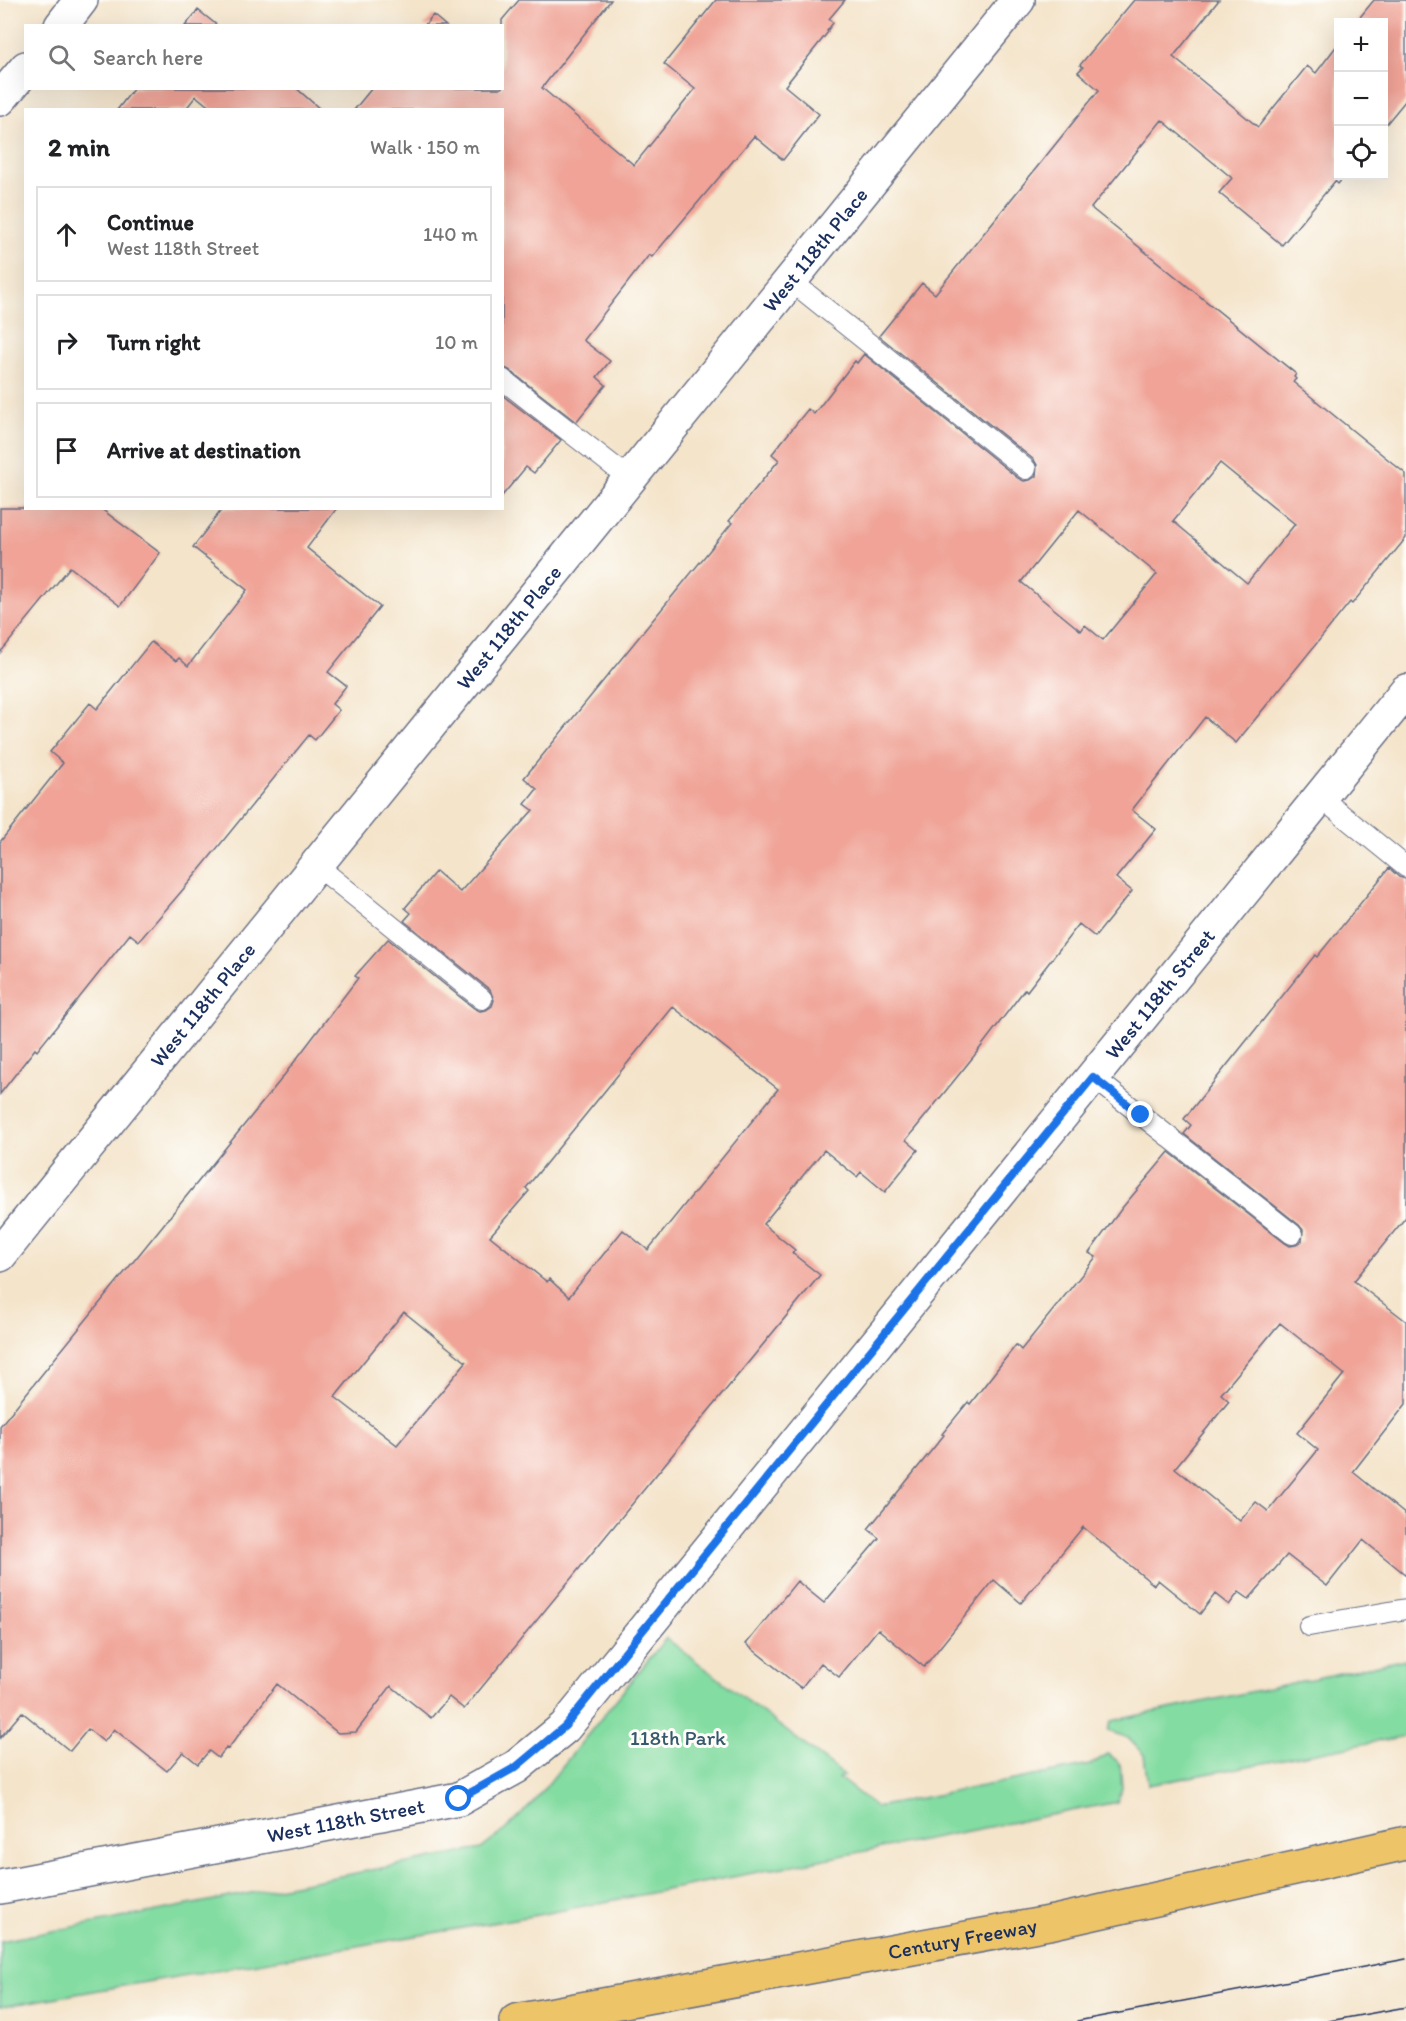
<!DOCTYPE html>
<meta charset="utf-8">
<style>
body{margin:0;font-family:Itim,sans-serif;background:#f2f2f2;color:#202124}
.controls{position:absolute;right:18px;top:18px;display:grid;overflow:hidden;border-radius:0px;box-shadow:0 6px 24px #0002}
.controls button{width:54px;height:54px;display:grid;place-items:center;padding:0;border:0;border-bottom:2px solid #e0e0e0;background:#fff;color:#202124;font:30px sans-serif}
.stop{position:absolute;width:18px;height:18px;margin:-14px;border:4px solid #1a73e8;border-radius:50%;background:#fff}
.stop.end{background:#1a73e8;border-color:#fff;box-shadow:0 2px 6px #0008}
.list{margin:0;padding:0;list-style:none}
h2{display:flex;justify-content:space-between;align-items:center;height:78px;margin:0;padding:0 24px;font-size:26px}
h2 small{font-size:20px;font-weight:400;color:#757577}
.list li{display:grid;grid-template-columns:39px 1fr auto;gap:18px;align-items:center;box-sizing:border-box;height:96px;margin:0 12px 12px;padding:0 12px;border:2px solid #e0e0e0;border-radius:0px}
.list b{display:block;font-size:22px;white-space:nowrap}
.list p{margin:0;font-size:20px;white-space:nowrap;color:#757577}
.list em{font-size:20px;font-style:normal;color:#757577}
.icon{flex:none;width:33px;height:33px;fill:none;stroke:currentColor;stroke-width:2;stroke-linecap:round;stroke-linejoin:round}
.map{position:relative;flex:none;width:1406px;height:2021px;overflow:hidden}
.search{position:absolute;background:#fff;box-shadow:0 6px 24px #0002;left:24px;top:24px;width:480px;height:66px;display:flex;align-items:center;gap:15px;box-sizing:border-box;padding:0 21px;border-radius:0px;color:#757577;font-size:22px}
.panel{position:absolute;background:#fff;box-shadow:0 6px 24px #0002;left:24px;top:108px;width:480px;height:402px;border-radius:0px}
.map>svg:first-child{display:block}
.green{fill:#83dca1;stroke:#4f8680;stroke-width:1.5}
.building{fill:#f0a396;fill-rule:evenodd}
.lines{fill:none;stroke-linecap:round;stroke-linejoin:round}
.lane-casing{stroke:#676e84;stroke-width:22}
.street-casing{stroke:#676e84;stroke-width:36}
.highway-casing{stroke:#676e84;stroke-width:36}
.lane{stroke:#fff;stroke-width:20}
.street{stroke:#fff;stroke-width:33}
.highway{stroke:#eec469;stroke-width:33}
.tram{stroke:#1b2f5e;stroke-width:1.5}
.route{stroke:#1a73e8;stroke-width:8}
.labels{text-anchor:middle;stroke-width:6;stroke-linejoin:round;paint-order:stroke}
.street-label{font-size:21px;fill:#1b2f5e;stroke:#fdfcf7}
.park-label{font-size:21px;fill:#355a6f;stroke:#fdfcf7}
</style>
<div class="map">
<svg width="1406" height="2021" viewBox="0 0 1406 2021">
<rect width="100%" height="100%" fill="#fdfcf7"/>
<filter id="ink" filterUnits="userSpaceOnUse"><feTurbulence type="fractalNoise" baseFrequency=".0167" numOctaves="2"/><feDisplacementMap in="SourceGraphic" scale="12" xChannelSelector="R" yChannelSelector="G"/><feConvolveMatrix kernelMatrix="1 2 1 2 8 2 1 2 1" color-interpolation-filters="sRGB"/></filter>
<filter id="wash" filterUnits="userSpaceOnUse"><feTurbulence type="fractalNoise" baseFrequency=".008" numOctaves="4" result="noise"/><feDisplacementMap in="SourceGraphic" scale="24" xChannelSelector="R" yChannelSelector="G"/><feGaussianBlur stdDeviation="1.35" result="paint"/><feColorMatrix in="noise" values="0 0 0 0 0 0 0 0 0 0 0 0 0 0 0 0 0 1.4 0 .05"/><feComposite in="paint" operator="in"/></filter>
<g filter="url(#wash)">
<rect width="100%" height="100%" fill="#f4e4ca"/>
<path class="green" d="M666,1638L845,1776L839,1778L876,1807L1090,1765L1108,1754L1120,1763L1122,1788L1117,1802L538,1915L0,2007V1941L481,1849L504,1831L531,1805Z
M1406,1659V1736L1148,1785L1144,1755L1128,1738L1108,1730L1112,1721Z"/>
<g id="blocks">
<path class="building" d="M519,0H611L542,88L634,165L695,89L664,64L716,0H845L829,19L833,23L827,31L828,32L785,86L819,114L783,160L754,136L652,257L649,255L583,340L610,361L597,377L606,385L576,422L509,370L502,367V110H354L372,88H502V20Z
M1134,0H1219L1173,57L1258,127L1307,66L1316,73L1338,44V176H1345L1338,184L1335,181L1282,245L1219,193L1232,178L1162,120L1091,208L1296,374L1294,377L1296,379L1293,382L1406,474V538L1352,604L1350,602L1236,743L1205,717L1132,810L1156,829L1116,878L1132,891L1095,937L1079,924L1027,991L1025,989L974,1056L906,1140L918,1150L885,1192L861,1172L857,1177L824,1150L763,1224L795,1250L792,1253L820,1275L464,1709L449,1697L431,1718L391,1686L356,1732L338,1733L277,1684L228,1749L226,1748L218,1758L209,1751L198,1764L183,1752L167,1771L114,1729L104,1742L88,1729L70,1751L22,1712L0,1738V1426L279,1082L358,978L355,976L388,939L474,1008L480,1011L486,1010L492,1006L494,1000L490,990L404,921L411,913L405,908L436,871L460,892L533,810L525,804L537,789L524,778L732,523L729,521L779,460L772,454L808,409L814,414L855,361L857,363L864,354L1018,478L1024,481L1030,480L1036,476L1037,465L1034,460L879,336L922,283L935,294L1099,90L1078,72L1083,67L1080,65ZM1220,463L1295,524L1247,583L1173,521ZM1079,510L1157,574L1103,640L1085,625L1081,631L1021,582ZM673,1007L778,1089L648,1250L623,1230L569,1297L549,1279L547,1282L490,1236L529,1191L526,1188ZM404,1312L466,1362L397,1445L335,1397Z
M1374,0H1406V100L1383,128V22H1356Z
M198,10L218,26H185Z
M433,15L446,26H424Z
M134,88H296L321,110H213L196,96L185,110H117Z
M502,395L561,440L534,473L526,467L502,496Z
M0,508H100L160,553L120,606L70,567L0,653Z
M223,508H337L307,548L380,607L328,672L346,686L332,704L339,710L315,740L309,735L192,879L139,941L130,934L37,1051L35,1049L0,1094V842L63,763L50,752L90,703L97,709L151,642L176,661L179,658L188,666L247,590L193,547Z
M1389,868L1399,877L1406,879V1217L1354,1281L1406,1321V1404L1353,1472L1406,1515V1575L1363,1540L1327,1586L1287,1555L1249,1599L1239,1592L1229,1605L1215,1594L1200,1614L1158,1580L1154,1585L1083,1527L1021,1603L994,1580L924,1667L878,1629L839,1677L821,1663L801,1688L746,1644L797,1581L824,1603L879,1538L868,1529L944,1435L942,1434L968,1402L970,1404L1016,1345L1021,1350L1096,1257L1089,1253L1122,1208L1169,1152L1285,1243L1290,1246L1296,1245L1302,1241L1303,1230L1299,1225L1184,1134L1191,1125L1184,1119L1315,955L1317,957ZM1280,1323L1344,1374L1297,1433L1318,1450L1268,1511L1256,1502L1240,1521L1175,1468L1229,1401L1221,1394Z"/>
</g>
</g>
<g filter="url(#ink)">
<use href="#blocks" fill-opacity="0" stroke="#676e84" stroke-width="1.5"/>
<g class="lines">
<g class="lane-casing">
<path id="lane" d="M791,281L1026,469
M502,379L630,479
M1320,797L1406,867
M316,865L482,999
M1093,1077L1292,1234
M1309,1626L1406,1609"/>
</g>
<g class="street-casing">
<g id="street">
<path d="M61,26L81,0"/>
<path d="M0,99L26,68"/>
<path id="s1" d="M0,1255L1018,0"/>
<path id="s2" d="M0,1887L459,1799L516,1767L565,1727L1406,691"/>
</g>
</g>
<g class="highway-casing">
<g id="highway">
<path id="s3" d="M516,2021L1054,1922L1406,1843"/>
</g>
</g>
<use href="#lane" class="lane"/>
<use href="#street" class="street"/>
<use href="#highway" class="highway"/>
<path class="tram" d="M1077,2021L1406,1959
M1329,2021L1406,2007"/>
</g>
</g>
<g class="lines" filter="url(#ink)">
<path class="route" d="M459,1799L516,1767L565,1726L1093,1077L1141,1115"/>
</g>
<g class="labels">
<g class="street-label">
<text dy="7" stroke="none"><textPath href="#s1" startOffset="1294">West 118th Place</textPath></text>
<text dy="7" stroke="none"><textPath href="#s1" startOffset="808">West 118th Place</textPath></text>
<text dy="7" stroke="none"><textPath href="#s2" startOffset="1540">West 118th Street</textPath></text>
<text dy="7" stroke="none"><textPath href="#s1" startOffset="322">West 118th Place</textPath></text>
<text dy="7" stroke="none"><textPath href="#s2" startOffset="352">West 118th Street</textPath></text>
<text dy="7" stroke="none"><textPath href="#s3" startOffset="454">Century Freeway</textPath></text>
</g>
<g class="park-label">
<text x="678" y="1745">118th Park</text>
</g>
</g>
</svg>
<div class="controls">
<button>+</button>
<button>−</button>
<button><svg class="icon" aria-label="locate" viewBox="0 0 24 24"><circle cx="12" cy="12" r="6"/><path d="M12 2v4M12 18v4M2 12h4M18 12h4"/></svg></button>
</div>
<div class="stop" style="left:459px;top:1799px"></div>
<div class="stop end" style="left:1141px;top:1115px"></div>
<div class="search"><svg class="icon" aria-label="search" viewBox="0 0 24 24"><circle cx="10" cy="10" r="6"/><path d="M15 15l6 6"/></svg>Search here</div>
<section class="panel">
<h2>2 min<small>Walk · 150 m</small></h2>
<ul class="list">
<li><svg class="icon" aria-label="ahead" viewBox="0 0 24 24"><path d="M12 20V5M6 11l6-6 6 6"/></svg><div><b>Continue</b><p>West 118th Street</p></div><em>140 m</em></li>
<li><svg class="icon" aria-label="right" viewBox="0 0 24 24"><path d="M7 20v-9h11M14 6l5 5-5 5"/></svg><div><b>Turn right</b></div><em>10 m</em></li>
<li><svg class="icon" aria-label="arrive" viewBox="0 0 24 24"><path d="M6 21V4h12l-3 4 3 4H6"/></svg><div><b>Arrive at destination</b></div></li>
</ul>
</section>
</div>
